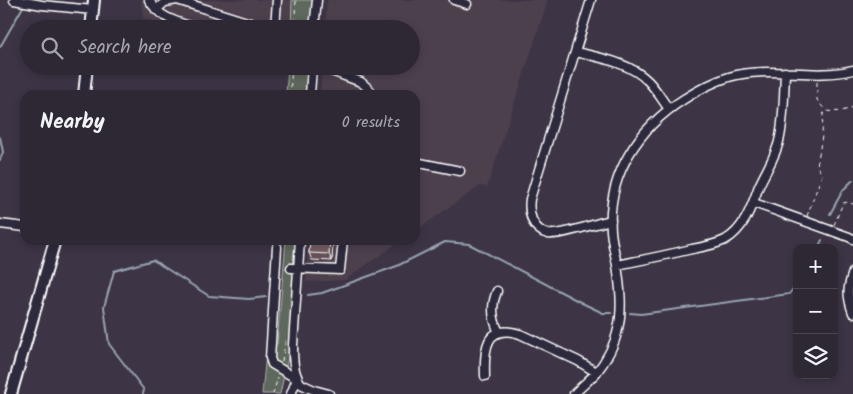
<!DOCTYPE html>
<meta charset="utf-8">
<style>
body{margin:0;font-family:Kalam,sans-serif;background:#3a3340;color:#f1f3f6}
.controls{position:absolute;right:15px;bottom:15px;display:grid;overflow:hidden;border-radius:10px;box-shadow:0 2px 8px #0003}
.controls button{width:45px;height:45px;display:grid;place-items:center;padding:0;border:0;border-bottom:1px solid #49444f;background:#2e2734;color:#f1f3f6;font:25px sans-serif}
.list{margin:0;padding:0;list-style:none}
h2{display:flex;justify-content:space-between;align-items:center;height:65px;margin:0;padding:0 20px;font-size:21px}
h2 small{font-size:16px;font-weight:400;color:#a7a5ac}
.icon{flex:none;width:28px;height:28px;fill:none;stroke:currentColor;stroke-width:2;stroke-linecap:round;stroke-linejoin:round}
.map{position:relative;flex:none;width:853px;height:394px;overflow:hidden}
.search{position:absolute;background:#2e2734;box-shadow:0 2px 8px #0003;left:20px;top:20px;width:400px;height:55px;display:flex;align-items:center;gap:12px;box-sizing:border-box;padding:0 18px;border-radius:28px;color:#a7a5ac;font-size:19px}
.panel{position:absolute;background:#2e2734;box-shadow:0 2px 8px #0003;left:20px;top:90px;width:400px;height:155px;border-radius:15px}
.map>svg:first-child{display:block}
.built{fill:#4e404e}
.green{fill:#5e685c;stroke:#aeb4ae}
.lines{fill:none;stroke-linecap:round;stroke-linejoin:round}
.stream{stroke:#97a3b1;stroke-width:2}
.minor-casing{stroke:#fff;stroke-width:11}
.major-casing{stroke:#fff;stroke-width:14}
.path{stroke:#fff;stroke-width:1;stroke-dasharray:4 4;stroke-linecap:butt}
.minor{stroke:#2f2a3d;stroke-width:8}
.major{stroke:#2f2a3d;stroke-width:10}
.wall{fill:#645056;stroke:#fff}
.shaded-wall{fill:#514146;stroke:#fff}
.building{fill:#745d64;stroke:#fff}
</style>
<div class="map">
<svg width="853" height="394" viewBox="0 0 853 394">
<rect width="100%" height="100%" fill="#3d3445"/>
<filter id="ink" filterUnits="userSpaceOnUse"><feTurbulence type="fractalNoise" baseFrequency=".02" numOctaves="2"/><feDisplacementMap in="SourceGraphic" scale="10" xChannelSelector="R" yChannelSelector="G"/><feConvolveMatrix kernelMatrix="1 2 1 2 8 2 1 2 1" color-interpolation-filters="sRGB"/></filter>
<g filter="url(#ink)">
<path class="built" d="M141,0H292L291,29H176L143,18Z
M327,0H548L487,187L480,186L415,231V95H320L322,66H411V29H325Z
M309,240H402L345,280L306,282Z"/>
<path class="green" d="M292,0H314L311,29H291Z
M288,66H309L307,95H286Z
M286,240H296L288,357L280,394H262L267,344H277Z"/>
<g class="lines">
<path class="stream" d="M0,47L24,5
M0,137L3,152L0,160
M830,214L843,190L853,180
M818,248L822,240
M308,295L322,293L397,266L445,242L469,244L584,304L603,313H611
M630,313L641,314L789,294L797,284
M143,394L144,390L109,344L104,307L114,271L153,260L209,296L249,299L266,297"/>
<g class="minor-casing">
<path id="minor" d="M14,0L42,5L93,10
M149,0C161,20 178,22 199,29
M454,0L467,4
M591,0L530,199C528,213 532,230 548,234C560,236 597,223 611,220
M156,10L165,2L177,0L269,29
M275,29L277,0
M314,29L317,0
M576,52C600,58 629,62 648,81C656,89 662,100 669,109
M318,66L361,82L370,90L371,95
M310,95L312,66
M415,162L460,171
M754,203L849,237L853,239
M0,224L25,227
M300,240L293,345C293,359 293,372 301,384L314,390L329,394
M277,247L270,358L272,364L297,379
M617,265C642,260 667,255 692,249C703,247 715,245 725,240C745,229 752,205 759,186C766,170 777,155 780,137C784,116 784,94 785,72
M291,268L340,270L343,240
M853,272C847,289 847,296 853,313
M497,291C491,305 492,319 499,332
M485,376C484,350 485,323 520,334L578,361L596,372
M291,394L297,379
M574,394C581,387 589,380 596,373C606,361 615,344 618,329C623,308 620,286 617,265C615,254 612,243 611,231C607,175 638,128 684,99C698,90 713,82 729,77C769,65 812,80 853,70"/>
</g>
<g class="major-casing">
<path id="major" d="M91,29L94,0
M84,95L87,66
M11,394L55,240"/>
</g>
<path class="path" d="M294,29L296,0
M817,82V100L825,110
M290,95L292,66
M807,216L822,175L817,166L822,136L823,114L825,111C836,112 843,112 853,107
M834,225L843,203L848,202L853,204
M282,361L286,338
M273,394L278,377"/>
<use href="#minor" class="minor"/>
<use href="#major" class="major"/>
</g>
<path class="wall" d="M310,240H333L332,261L312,260L309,253Z"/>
<path class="shaded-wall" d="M330,240H333L332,261L329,254Z"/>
<path class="building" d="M310,240H330L329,254L309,253Z"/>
</g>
</svg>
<div class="controls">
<button>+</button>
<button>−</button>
<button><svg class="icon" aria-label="layers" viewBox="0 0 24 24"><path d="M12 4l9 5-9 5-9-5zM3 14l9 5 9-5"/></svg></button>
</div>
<div class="search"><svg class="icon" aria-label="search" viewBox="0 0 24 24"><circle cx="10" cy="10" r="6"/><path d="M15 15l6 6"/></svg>Search here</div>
<section class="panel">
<h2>Nearby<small>0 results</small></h2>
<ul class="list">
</ul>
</section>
</div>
